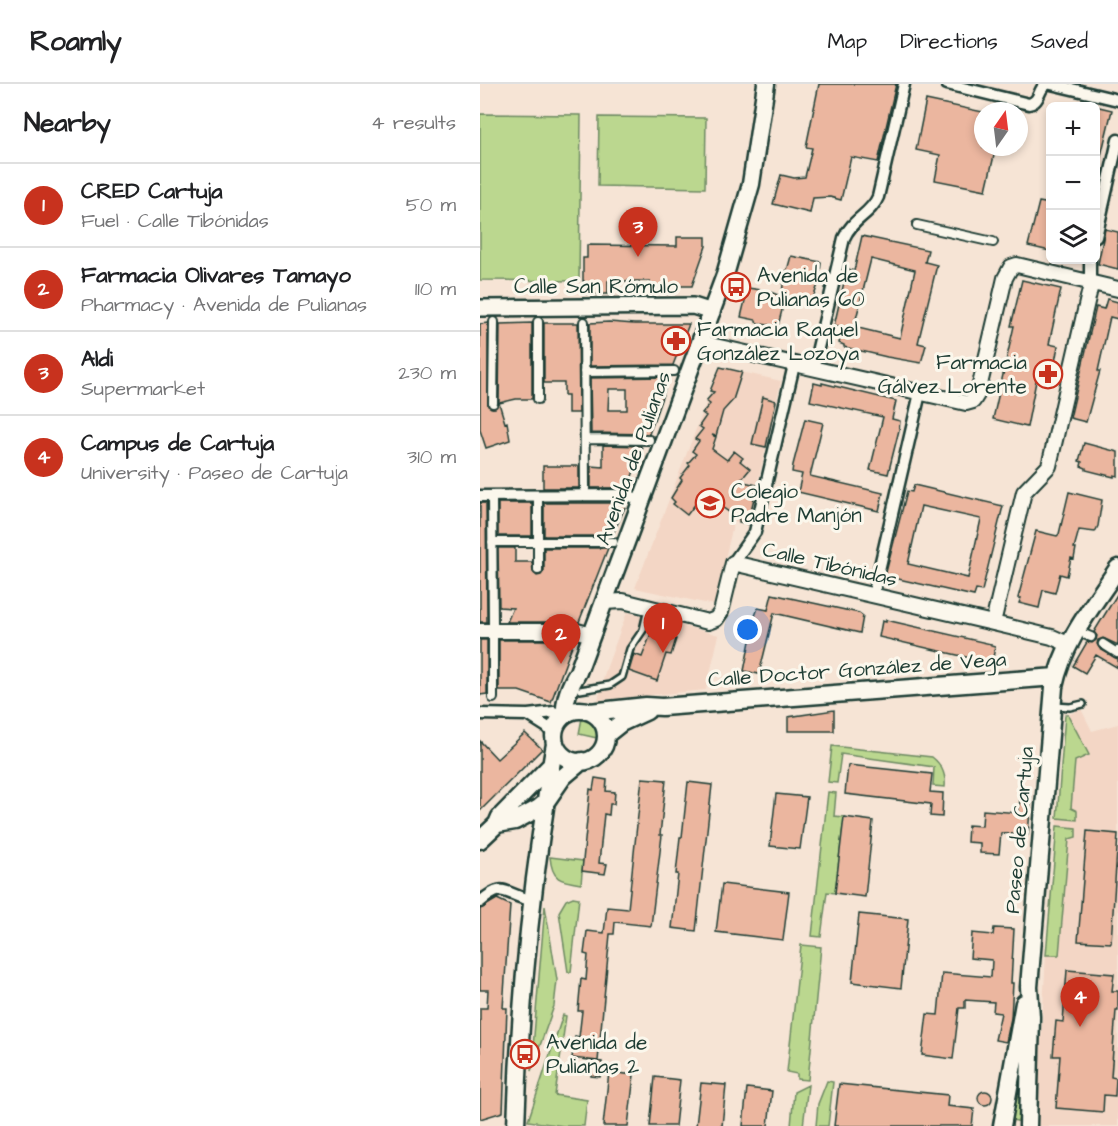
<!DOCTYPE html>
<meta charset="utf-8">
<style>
body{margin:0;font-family:"Architects Daughter",sans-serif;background:#f2f2f2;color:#202124}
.controls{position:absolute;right:18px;top:18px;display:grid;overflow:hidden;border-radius:9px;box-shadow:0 3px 9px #0003}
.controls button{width:54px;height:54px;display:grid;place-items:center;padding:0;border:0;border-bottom:2px solid #e0e0e0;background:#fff;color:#202124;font:30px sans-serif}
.compass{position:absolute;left:494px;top:18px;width:54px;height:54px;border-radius:50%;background:#fff;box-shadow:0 3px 9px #0003;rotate:14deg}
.you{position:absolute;left:268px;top:546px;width:21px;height:21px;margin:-15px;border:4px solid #fff;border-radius:50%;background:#1a73e8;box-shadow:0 0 0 9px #1a73e833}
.badge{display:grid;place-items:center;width:39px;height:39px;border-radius:50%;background:#c8321e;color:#fff;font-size:20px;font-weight:700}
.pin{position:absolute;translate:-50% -50px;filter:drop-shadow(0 2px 3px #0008)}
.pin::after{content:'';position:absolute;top:32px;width:21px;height:18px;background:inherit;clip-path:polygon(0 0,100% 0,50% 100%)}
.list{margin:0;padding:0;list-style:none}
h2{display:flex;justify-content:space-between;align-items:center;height:78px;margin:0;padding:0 24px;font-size:26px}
h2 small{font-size:20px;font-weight:400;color:#757577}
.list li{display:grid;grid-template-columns:39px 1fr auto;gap:18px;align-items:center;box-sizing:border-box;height:84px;padding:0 24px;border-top:2px solid #e0e0e0}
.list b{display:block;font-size:22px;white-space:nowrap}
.list p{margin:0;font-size:20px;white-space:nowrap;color:#757577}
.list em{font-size:20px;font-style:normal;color:#757577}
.icon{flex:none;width:33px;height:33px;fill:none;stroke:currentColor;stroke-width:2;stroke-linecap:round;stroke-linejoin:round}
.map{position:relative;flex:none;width:638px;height:1042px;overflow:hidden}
header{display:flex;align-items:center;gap:36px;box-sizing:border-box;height:84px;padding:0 30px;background:#fff;border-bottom:2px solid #e0e0e0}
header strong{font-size:28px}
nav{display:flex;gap:33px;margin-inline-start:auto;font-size:21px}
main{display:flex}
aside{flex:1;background:#fff}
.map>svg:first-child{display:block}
.built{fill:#f3d6c5}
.green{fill:#bbd78f;stroke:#6d8a62;stroke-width:1.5}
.building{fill:#ebb69f;stroke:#1f3d34;stroke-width:1.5;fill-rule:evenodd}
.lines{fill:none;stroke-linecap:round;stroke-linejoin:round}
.service-casing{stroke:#1f3d34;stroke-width:10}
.pedestrian-casing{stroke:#1f3d34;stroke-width:12}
.minor-casing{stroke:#1f3d34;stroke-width:15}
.tertiary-casing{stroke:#1f3d34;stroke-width:18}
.secondary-casing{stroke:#1f3d34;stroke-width:20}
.primary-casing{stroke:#1f3d34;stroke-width:21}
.service{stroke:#fbf7ec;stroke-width:5}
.pedestrian{stroke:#fbf7ec;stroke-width:8}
.minor{stroke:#fbf7ec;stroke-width:10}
.tertiary{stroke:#fbf7ec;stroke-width:14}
.secondary{stroke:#fbf7ec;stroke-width:15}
.primary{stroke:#fbf7ec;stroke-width:16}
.labels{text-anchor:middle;stroke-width:6;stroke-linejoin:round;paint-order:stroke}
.poi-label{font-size:21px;fill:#1f3d34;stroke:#fbf7ec;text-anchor:start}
.street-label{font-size:21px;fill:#1f3d34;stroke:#fbf7ec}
</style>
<header>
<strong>Roamly</strong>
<nav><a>Map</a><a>Directions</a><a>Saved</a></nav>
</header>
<main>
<aside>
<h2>Nearby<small>4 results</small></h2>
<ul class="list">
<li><span class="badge">1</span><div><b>CRED Cartuja</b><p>Fuel · Calle Tibónidas</p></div><em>50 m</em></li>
<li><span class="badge">2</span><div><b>Farmacia Olivares Tamayo</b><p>Pharmacy · Avenida de Pulianas</p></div><em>110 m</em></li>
<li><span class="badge">3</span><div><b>Aldi</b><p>Supermarket</p></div><em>230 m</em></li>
<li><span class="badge">4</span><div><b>Campus de Cartuja</b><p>University · Paseo de Cartuja</p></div><em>310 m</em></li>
</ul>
</aside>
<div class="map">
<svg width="638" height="1042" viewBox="0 0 638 1042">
<rect width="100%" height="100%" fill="#f6e4d5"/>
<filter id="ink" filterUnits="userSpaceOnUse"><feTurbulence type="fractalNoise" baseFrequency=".0167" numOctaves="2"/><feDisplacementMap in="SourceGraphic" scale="12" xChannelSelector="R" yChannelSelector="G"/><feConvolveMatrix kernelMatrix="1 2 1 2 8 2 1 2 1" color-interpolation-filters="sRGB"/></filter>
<g filter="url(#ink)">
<path class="built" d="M240,283L301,297L268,440L254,437L234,521L155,504Z
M147,528L239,551L226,606L118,616L125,588Z
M601,625L612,647L638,640V1042H556L566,871L579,870L589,755L596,744L577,742V734L597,736L591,724L595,677L609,671L588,631Z"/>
<path class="green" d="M0,30L101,31L99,197L0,196Z
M119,33L226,34L225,104L118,102Z
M585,631H588L609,671L595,677L591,724L597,727V736L577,734Z
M102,634C112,637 117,644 117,654L99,650Z
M352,662L452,673C461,680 466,691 465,703L453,702L454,683L361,670L357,699L348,698Z
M348,708L356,709L354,732L364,733L355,809L347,808L341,853L332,852Z
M577,742L596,744V753L589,755L579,871H566Z
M70,773L103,777L101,800C80,797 72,796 70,773Z
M93,813L99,814L91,888H88L79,828L86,816Z
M65,822L77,896L74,922L51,987Z
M321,861L341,863L328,996L317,995V990L307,988Z
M83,931L86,932L75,1011L107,1016L104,1042H84L48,1037Z
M538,981L544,982L541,1038L528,1035Z
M347,997L353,998L348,1042H336L338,1020Z
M328,1001L323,1042H311L314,1008Z"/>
<path class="building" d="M339,0H416L398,78L371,73L361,116L350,113L333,114L330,129L293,120L301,91L314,94L325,93L332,64L326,63Z
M446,16L503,28V63H516L506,106L455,96L460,71L436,66Z
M615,22L632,26L619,80H615Z
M559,118L570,120V167L548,162Z
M625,145L638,148V185L618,180Z
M382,152L448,166L445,178L457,181L438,259L446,261L441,279L407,273L364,263V261L359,259L363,244L354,242L367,185L374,187ZM391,175L435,186L420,254L374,243Z
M197,153H226V162L212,202H170V197H128V210H107V203H104V197H103V174H107V161L197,162Z
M311,172L341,178L339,198L332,217L302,211L304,190L308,183Z
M542,196L581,205L569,260L578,262L573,289H571L570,295L557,292L547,343L513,335L534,242H531Z
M268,204L288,207L305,214L298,242L280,240L276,238V236L261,233Z
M627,215L638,218V235L630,233L618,287H620L606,338L590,334L616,223L624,225Z
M129,238L154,240H209L193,281L110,282V239Z
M8,239V322L15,324L19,319L20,240L52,239V315H36L19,319L25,339L27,338L30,356L6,364L0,346V240Z
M64,239H98L99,329H88V311H84V299H64Z
M240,283L262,288L253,316L243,327L236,352L232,351L236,353L232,365L247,376L254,367L263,374L260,377L270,385L260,397L277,401L268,440L259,438V435L223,410L207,431L193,420L195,418L191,414L202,396L200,394L210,381L208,379L216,370L212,367L219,357L215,355L223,345L219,342L226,332L222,329L230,320L226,317L234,308L230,307Z
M189,293L169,350L111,349L110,294ZM129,305H147V326H128Z
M334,299L342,301V299L416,317L412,335L420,337L419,346L408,390L390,386L403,333L330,317Z
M283,313L296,317L286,363L272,360Z
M325,335L343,339L330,392L403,409L399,427L318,408L322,390L312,388L313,381Z
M604,359L638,368V392L634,391V393L606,386V384L601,382L602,378L599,377Z
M123,361L160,362L162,364L148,404H111V382L123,383Z
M63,382H99V404H63Z
M434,401L523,422L502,507L496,506L494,512L405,492L427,407L432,408ZM441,422L501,435L488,494L428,480Z
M589,408L622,416L618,442L615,448L599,446L594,464H596L594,475L591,474L587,492L580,490L575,509L563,506L559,524L539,519L541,514H538L556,447L577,452L579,450Z
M0,419H6L7,538H0Z
M18,419H52V452H18Z
M64,419H145L146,421L132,452H64Z
M18,464H35V478H52L53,488L57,492L61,491L64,487V464H128L99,538H27L33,524L19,523Z
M638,509V561L623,554L618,556L617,560L620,565L638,575V584L616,571L605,589L593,582L607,558L612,559L616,556L617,552L614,548Z
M292,510L379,529L383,532L380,549L294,529L279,590L264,587L275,532L278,524L288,526Z
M406,536L511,560V562L515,563L512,579L399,553L402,537L406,538Z
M172,547L196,555L191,571L186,570L177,597L149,587L154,570L162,573Z
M0,556H7V610L0,611Z
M19,556H94L71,618L39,607H19Z
M354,626V647H308V633Z
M45,649L62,665L0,727V657L17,675Z
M368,681L452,690L450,708L463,709L462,733L450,732L451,720L365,710Z
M115,694L127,696L126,707L135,708L134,720H130L129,731L124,730L119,779L127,780L125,790L102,787L110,705L113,706Z
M162,694L186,696L180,751H182L171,842L135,838L134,850H130L118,977L92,974L95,952L99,953L102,927H98L101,895L106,896L108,871L104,870L107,847L124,849L127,823L148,825Z
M208,698L232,701L216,847L192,844L198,790H196L200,753H202Z
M296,710L327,713L320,765L290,762Z
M540,713L551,714L548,751L521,749L519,770L500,769V759L487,758L488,741L502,742L503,726L539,729Z
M364,733L393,737L385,813L355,809Z
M607,747L638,750L631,859L598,857Z
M242,800L309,808L303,856L236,848Z
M17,815L30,821L23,924H27L23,1028L0,1035V924H7L8,906H0V825Z
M379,830L428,835L421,904L372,898Z
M514,844L534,845L531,899H533L531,934L526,958L515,956L521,929L513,928L514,918L485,916V924H479L473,975L442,971L447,930L458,931L462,889L511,893L512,876L490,874L492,849L513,851Z
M587,886L634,890L632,907H638V926H636L631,993L636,994L635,1012L624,1011L623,1028L576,1024L580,972H573L576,937L583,938Z
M112,977L122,978L120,993L111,992Z
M129,988L154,991L148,1042H123Z
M175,993L200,996L195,1042H170Z
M221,999L246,1001L242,1042H216Z
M359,1000L468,1011L467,1022L494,1025L492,1042H354Z
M267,1004L292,1007L288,1042H263Z
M498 1014a7 7 0 1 1 14 0a7 7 0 1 1-14 0Z"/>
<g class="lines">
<g class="service-casing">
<path id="service" d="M100,606L130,601L142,593L150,565L163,546L168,525
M575,622L590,623L603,620"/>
</g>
<g class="pedestrian-casing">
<path id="pedestrian" d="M437,141L513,158
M104,238L105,405
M104,288L194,287
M58,315V238
M13,319L14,238
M105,355L169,356
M12,415L13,541
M12,458H133
M58,486V415
M606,551L611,553
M13,552V614
M623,560L637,569L638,567"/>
</g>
<g class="minor-casing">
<path id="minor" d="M467,0L549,20C562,17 557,3 568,0
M571,0L638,16
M616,153L638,56
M610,198V176
M333,285L364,154C372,135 391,130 398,113L424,0
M0,412L147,411L161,416
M253,479L275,448L314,281
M393,512L440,309
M0,630L48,631L74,628L83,632
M48,631L67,643L74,651
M0,818C26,796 23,811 51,816"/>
</g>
<g class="tertiary-casing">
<path id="tertiary" d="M221,257L235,262L486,319L493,317L498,309L525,194L531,183L537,181L638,205
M124,518L143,517L228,538L236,535L241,528L253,479L513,539L572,553L588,560
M513,539L544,408L569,382L610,205V198
M0,547H97L112,551"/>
</g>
<g class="secondary-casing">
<path id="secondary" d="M0,224L213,222L232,228"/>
</g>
<g class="primary-casing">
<path id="primary" d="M74 652a26 26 0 1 1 52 0a26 26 0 1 1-52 0Z
M110,628L166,622L182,623L576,593
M85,630C84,615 90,601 98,588L245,191L271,100L286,0
M126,651L141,639L167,627
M17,740L35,737L59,724L65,719L83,693L102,677
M0,756L17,740L20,733L70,682
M36,1042C39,944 47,847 61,750C66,720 69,690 75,660
M522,1042L544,919
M548,1042L551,933L549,903L574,603C583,558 613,522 638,484"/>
</g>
<use href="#service" class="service"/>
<use href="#pedestrian" class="pedestrian"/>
<use href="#minor" class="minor"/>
<use href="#tertiary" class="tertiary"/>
<use href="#secondary" class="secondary"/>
<use href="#primary" class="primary"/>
</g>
</g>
<defs>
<g id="bus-ring" transform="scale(1.5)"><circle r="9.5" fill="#fbf7ec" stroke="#c8321e" stroke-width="1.5"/><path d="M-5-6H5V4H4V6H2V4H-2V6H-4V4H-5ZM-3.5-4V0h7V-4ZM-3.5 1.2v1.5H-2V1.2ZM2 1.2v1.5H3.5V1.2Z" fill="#c8321e"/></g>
<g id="pharmacy-ring" transform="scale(1.5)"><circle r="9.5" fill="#fbf7ec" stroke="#c8321e" stroke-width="1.5"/><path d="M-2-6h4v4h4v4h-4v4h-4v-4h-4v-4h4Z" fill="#c8321e"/></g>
<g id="school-ring" transform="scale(1.5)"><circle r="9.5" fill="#fbf7ec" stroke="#c8321e" stroke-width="1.5"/><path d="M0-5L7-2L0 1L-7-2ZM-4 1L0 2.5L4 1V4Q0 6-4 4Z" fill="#c8321e"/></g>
</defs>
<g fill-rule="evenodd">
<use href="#bus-ring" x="256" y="203"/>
<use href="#pharmacy-ring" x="196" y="257"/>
<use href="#pharmacy-ring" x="568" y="290"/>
<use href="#school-ring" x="230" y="419"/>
<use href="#bus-ring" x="45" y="970"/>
</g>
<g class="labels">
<g class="poi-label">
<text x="277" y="198">Avenida de<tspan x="277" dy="24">Pulianas 60</tspan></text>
<text x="217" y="252">Farmacia Raquel<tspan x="217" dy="24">González Lozoya</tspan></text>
<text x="547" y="285" text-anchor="end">Farmacia<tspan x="547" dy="24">Gálvez Lorente</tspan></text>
<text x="251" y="414">Colegio<tspan x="251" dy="24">Padre Manjón</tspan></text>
<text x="66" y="965">Avenida de<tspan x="66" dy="24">Pulianas 2</tspan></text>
</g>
<g class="street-label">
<text x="116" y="209">Calle San Rómulo</text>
<text transform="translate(153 374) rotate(-70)" y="7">Avenida de Pulianas</text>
<text transform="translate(350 480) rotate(13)" y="7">Calle Tibónidas</text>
<text transform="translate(377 585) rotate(-4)" y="7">Calle Doctor González de Vega</text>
<text transform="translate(539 746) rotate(-85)" y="7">Paseo de Cartuja</text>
</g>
</g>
</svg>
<div class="controls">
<button>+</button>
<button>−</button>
<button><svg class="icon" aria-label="layers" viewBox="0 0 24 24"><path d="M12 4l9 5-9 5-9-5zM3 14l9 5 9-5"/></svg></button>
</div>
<svg class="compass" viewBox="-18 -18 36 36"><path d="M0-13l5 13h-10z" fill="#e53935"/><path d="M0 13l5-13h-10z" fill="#757577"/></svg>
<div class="you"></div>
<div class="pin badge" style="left:183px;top:569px">1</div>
<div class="pin badge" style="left:81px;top:580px">2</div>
<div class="pin badge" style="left:158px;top:173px">3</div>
<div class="pin badge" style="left:600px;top:943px">4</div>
</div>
</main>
